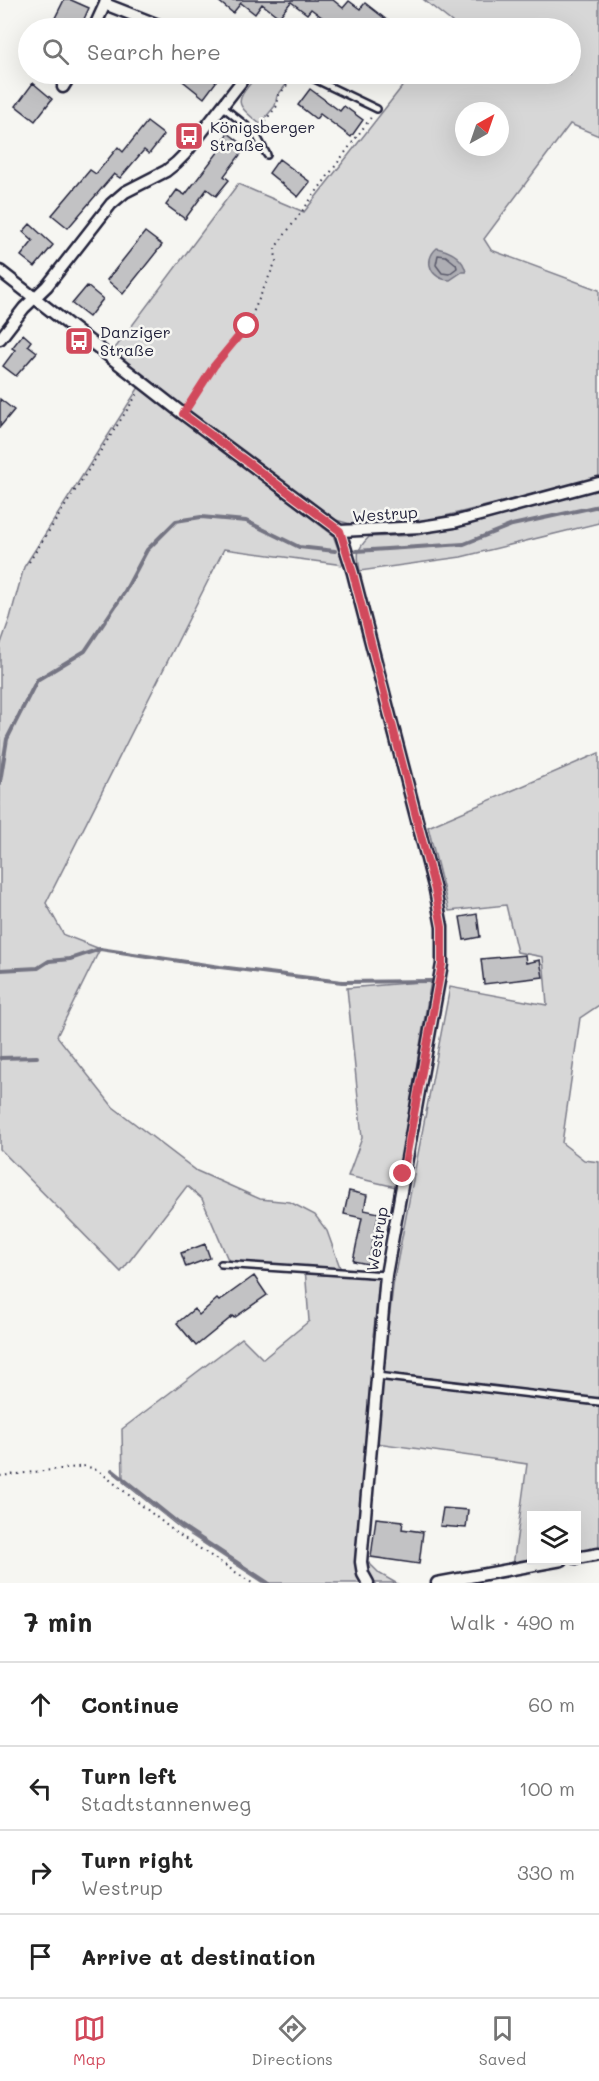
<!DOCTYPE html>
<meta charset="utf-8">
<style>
body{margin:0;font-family:Mali,sans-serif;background:#f6f6f6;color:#222}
.controls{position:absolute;right:18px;bottom:18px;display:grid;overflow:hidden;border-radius:0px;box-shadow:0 6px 24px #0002}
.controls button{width:54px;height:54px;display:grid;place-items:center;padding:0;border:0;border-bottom:2px solid #e0e0e0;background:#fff;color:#222;font:30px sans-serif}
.compass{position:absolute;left:455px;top:102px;width:54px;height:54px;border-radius:50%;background:#fff;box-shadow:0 6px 24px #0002;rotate:40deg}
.stop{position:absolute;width:18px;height:18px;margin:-14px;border:4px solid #d1495b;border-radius:50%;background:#fff}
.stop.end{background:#d1495b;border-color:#fff;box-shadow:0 2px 6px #0008}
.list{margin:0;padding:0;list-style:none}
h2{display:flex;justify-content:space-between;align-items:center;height:78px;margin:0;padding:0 24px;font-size:26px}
h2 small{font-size:20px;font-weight:400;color:#767676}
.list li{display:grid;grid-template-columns:39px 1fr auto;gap:18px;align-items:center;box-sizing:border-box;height:84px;padding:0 24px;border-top:2px solid #e0e0e0}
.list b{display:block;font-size:22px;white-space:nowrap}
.list p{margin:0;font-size:20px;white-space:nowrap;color:#767676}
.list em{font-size:20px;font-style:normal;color:#767676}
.icon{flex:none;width:33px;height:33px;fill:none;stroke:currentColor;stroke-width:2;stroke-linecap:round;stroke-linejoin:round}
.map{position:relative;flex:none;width:599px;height:1583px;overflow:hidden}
.search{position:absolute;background:#fff;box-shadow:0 6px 24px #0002;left:18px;right:18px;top:18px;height:66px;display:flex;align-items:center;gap:15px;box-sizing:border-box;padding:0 21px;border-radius:33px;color:#767676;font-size:22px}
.sheet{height:414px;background:#fff}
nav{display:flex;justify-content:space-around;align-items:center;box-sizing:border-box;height:84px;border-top:2px solid #e0e0e0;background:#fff;font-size:16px;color:#767676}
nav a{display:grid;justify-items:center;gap:3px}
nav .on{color:#d1495b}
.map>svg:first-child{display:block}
.green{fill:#d7d7d7;stroke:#7c7c89;stroke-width:1.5;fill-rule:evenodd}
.water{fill:#adadb3;stroke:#757583;stroke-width:1.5}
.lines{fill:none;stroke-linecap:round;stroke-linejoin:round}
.shore{stroke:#5a5a6b;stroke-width:1.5}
.stream{stroke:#757583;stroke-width:4}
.building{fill:#c2c2c4;stroke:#22223b;stroke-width:1.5}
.lane-casing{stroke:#22223b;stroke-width:10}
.street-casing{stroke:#22223b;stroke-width:15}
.path{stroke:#22223b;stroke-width:2;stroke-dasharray:1.5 4.5;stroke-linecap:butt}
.lane{stroke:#f6f6f2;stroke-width:5}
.street{stroke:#f6f6f2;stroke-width:10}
.route{stroke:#d1495b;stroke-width:8}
.labels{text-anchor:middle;stroke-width:5;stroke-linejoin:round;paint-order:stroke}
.poi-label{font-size:16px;fill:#22223b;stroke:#f6f6f2;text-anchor:start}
.street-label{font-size:16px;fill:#22223b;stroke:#f6f6f2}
</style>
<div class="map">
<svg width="599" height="1583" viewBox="0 0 599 1583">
<rect width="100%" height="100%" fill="#f6f6f2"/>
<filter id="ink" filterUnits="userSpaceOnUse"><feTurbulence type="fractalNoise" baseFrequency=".0167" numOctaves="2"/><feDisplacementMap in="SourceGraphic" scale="12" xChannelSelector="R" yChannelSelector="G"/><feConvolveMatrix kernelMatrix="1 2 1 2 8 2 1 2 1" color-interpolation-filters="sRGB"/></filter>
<g filter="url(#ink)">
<path class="green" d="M424,0H599V136L570,124L484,239L491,250L599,290V478L421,522L354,525L336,520L267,472L110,355L238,184L304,212L412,74H570V28H447L452,22ZM464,111H500V147H464Z
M258,74L294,75L277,96L275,106L260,124C231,101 237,101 258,74Z
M139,387L333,535L344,565L224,549L46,903L64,935L100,949L57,1036L113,1107L197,1171L260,1199L290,1202L315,1215L327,1231L341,1270L381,1274L373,1336L382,1339L386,1344L394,1279L450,987L547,1005L543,957L517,952L506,905L449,911L428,827L599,753V1005L580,1018L562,1143L584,1160L599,1162V1550L577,1554L576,1516H532V1560L513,1566L527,1464L377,1443L365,1559L380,1574L396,1583H264L180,1528L123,1482L122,1429L242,1338L263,1359L309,1321L305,1268L229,1262L202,1199L187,1186L121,1272L0,1149V646L10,618L24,567Z
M599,489V523L461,557L360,571C357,554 356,550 369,537L418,535Z
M431,981L396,1187L348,1176L362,1138L347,988Z"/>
<path class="water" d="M437,248C451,251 463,257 466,272H462L450,280C432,280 422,261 437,248Z"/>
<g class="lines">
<path class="shore" d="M438,255L446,256L456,264L457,268L449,274L442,273L436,265Z"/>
<path class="stream" d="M356,551L464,544L512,525L599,506
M0,782L7,739L37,680L85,651L124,593L147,550L176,521L201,517L246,521L299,547L335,551
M0,970L38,968L49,961L70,959L100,949L220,967L342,982L431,981
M0,1058L37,1057
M112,1470L183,1527L268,1583"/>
</g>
<path class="building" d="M64,0H71L89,8L80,28H66L53,22Z
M217,0H333L343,8L349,1L360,9L365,3L397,28H365L356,22L351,28H346L335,20L331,24L311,9L307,14L291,2L279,17L262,4L255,14L241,3L233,13Z
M174,74H205L216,82L204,98Z
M33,83L52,99L35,121L16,106Z
M310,89L340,111L344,106L363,120L351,137L320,114L316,119L298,105Z
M147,122L164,135L149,154L144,150L120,178L114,174L68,228L52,215L90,170L96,174L118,147L123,152Z
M228,133L246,147L224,176L229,180L216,196L207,189L185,219L166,205L177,190L185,195L219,151L216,149Z
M279,159L310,182L298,197L269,173Z
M30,224L53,245L35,267L21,256L33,241L23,232Z
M145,232L162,245L123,294L107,280Z
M87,286L103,299L89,317L72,304Z
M23,334L31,341L28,345L37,352L16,376L3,366L15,350L12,348Z
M0,399L14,410L0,427Z
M477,914L480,937L464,940L460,917Z
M525,955L526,963L540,960L543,977L484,984L481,959Z
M349,1191L367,1195L364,1210L379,1213L368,1264L353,1261L362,1218L344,1214Z
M205,1244L210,1258L186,1267L181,1253Z
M254,1276L267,1295L234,1318L233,1316L196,1346L177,1323L194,1309L199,1315L217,1299L219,1301Z
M443,1508L468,1510L466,1528L440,1526Z
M376,1518L403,1521L402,1529L423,1532L419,1564L371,1557Z"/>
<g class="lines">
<g class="lane-casing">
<path id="lane" d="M304,74L377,109
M223,107L255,133L267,155
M221,1264L386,1275
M377,1376L599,1402"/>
</g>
<g class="street-casing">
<path id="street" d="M106,0L105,4L166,28
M94,28L105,4
M63,87L71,74
M0,271L183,414L340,531
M0,339L24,308L47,286L111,204L125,192L166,171L176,163L185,154L241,82V77L236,74
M340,531L353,573L435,890L442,927V964L386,1275L361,1562L363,1574L368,1583
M340,531L421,527L454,522L599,483
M576,1558L599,1554
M437,1583L562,1560"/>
</g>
<path class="path" d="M261,126L277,106L279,95L296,74
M190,405L214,366L247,326L276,261L275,248L372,116
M29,562L138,393
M0,1476L86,1466L99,1471L175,1532L252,1583"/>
<use href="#lane" class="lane"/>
<use href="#street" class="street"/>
</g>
</g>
<g class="lines" filter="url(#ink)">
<path class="route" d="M247,326L214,366L183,414L340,531L353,573L435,890L442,927V964L403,1174"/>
</g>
<defs>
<g id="bus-square" transform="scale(1.5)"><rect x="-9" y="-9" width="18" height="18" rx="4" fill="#d1495b" stroke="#f6f6f2"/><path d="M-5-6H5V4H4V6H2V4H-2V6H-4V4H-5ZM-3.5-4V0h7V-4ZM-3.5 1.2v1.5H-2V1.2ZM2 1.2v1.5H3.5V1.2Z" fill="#fff"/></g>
</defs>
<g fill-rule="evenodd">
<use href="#bus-square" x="189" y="136"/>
<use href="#bus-square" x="79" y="341"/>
</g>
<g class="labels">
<g class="poi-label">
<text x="210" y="133">Königsberger<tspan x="210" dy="18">Straße</tspan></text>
<text x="100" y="338">Danziger<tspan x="100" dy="18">Straße</tspan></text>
</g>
<g class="street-label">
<text transform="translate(385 514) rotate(-4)" y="6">Westrup</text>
<text transform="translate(377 1239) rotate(-81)" y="6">Westrup</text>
</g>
</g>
</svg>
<div class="controls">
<button><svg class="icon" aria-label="layers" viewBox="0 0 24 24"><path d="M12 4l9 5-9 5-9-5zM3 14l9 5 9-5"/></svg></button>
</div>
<svg class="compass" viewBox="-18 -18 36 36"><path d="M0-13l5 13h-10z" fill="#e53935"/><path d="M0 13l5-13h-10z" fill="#767676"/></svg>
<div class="stop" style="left:247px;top:326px"></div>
<div class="stop end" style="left:403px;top:1174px"></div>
<div class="search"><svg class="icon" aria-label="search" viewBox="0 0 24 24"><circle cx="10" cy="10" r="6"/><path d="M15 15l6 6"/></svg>Search here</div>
</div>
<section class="sheet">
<h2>7 min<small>Walk · 490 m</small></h2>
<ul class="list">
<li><svg class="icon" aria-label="ahead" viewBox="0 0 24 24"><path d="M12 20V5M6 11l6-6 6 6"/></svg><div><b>Continue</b></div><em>60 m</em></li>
<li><svg class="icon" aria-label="left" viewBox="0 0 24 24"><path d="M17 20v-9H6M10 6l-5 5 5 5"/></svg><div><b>Turn left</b><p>Stadtstannenweg</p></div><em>100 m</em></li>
<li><svg class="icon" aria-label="right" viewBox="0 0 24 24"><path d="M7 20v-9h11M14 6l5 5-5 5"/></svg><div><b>Turn right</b><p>Westrup</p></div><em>330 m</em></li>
<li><svg class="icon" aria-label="arrive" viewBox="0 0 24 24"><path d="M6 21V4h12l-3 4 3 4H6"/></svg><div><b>Arrive at destination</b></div></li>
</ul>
</section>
<nav>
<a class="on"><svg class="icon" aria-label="map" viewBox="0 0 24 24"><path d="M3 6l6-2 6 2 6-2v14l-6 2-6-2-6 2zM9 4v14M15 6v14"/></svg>Map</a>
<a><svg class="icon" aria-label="directions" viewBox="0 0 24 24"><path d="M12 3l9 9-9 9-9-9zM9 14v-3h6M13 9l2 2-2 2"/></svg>Directions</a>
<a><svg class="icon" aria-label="saved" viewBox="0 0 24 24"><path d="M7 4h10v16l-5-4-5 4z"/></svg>Saved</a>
</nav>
